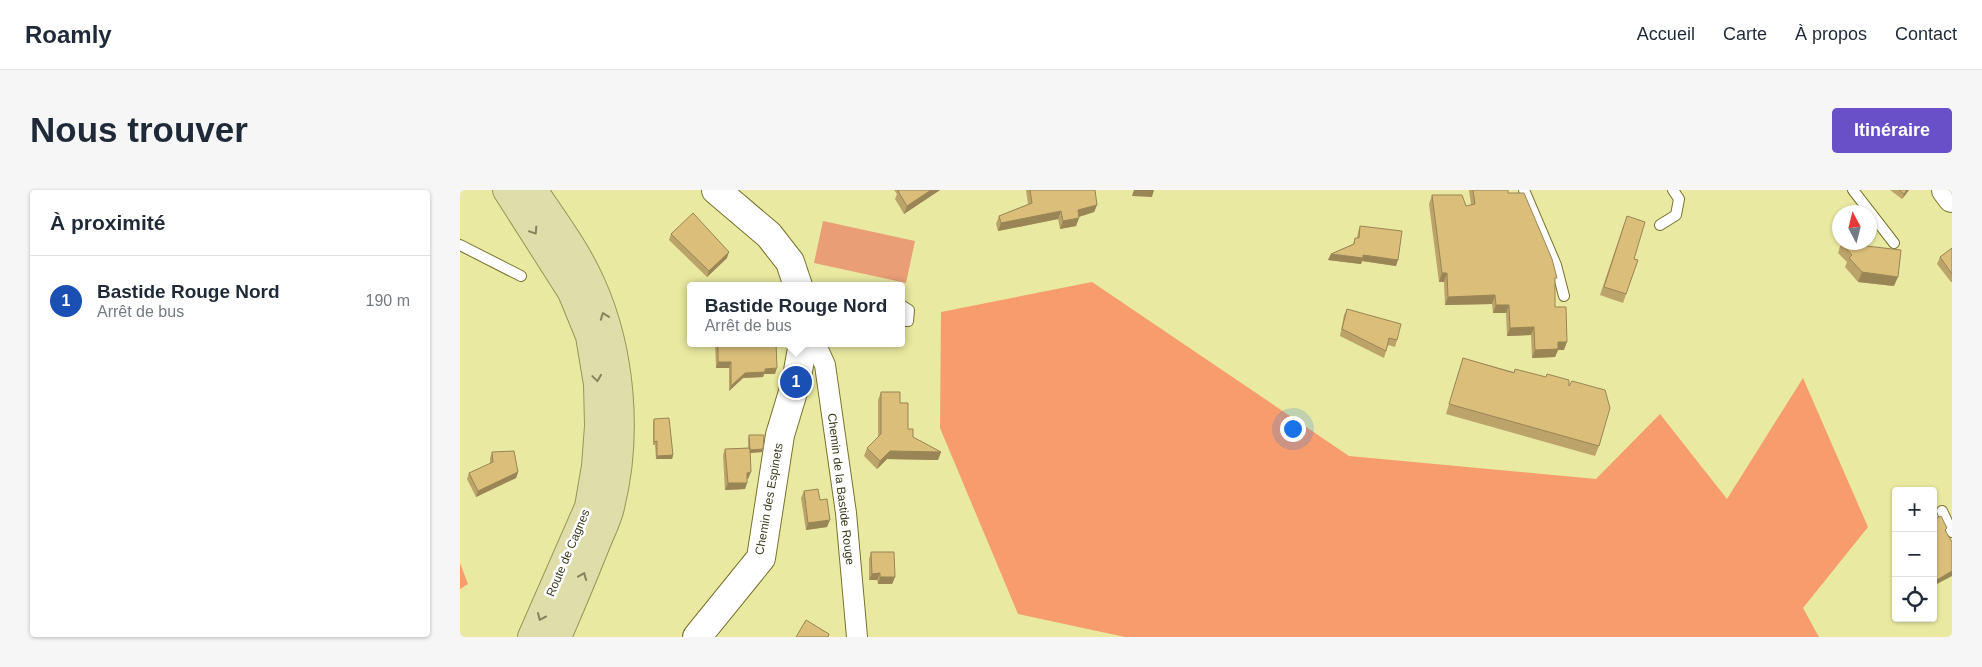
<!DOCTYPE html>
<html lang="fr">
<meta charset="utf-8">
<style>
body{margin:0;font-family:Arial,sans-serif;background:#f6f6f7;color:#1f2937}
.controls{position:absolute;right:15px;bottom:15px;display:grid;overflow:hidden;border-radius:5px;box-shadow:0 1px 4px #0004}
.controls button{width:45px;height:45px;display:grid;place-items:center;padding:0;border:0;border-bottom:1px solid #e0e1e3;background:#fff;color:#1f2937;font:25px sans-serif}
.compass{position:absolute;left:1372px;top:15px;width:45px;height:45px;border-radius:50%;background:#fff;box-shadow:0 1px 4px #0004;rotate:353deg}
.you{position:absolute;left:832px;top:238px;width:18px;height:18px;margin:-12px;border:4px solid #fff;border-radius:50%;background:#1a73e8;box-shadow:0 0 0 8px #1a73e833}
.badge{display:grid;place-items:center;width:32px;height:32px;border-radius:50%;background:#6950c9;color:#fff;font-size:16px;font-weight:700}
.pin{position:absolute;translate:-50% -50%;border:2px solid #fff;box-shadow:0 1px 5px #0006}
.popup{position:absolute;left:227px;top:92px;width:218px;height:65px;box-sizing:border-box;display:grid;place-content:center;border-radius:5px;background:#fff;filter:drop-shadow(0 1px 4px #0005);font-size:16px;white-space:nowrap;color:#747a83}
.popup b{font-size:19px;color:#1f2937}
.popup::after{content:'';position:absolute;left:50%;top:100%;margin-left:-10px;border:10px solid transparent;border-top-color:#fff}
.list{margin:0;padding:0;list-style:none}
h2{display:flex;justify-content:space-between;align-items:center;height:65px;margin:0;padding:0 20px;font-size:21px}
h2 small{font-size:16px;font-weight:400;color:#747a83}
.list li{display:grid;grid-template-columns:32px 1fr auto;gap:15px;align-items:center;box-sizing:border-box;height:90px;padding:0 20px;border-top:1px solid #e0e1e3}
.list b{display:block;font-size:19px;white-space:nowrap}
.list p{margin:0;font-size:16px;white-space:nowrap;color:#747a83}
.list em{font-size:16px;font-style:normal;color:#747a83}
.icon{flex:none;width:28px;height:28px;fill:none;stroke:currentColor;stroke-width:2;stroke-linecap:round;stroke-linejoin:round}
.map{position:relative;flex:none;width:1492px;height:447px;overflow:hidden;border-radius:5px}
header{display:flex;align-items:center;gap:30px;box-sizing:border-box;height:70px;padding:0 25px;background:#fff;border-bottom:1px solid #e0e1e3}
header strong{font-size:24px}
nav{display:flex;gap:28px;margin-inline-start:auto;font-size:18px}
.intro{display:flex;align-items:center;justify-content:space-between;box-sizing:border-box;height:120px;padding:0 30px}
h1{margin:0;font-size:35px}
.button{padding:12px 22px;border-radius:5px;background:#6950c9;color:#fff;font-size:18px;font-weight:700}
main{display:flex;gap:30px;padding:0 30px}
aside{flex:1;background:#fff;border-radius:5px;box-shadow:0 1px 4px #0004}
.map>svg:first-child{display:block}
.green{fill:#e99e76}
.forest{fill:#f79c6c}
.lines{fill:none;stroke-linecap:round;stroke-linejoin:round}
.lane-casing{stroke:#75732c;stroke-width:12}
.street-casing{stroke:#75732c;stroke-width:22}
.secondary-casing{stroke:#75732c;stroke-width:30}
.primary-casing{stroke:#979654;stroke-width:30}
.lane{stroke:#fff;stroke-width:10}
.street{stroke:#fff;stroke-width:20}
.secondary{stroke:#fff;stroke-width:28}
.primary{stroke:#dfdeaa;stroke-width:28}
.wall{fill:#bba369}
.shaded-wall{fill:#998555}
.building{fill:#dabe7a;stroke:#998555}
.oneway{stroke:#85845c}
.labels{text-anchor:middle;stroke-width:5;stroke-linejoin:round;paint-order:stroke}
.street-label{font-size:12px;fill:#3b3a1d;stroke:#fff}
</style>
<header>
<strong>Roamly</strong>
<nav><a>Accueil</a><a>Carte</a><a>À propos</a><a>Contact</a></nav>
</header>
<div class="intro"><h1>Nous trouver</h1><a class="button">Itinéraire</a></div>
<main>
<aside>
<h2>À proximité<small></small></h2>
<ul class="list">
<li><span class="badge" style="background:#1a4fb4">1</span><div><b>Bastide Rouge Nord</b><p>Arrêt de bus</p></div><em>190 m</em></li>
</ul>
</aside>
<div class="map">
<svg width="1492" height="447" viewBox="0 0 1492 447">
<rect width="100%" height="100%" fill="#e9e9a1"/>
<path class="green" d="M363,31L455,51L446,93L354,73Z"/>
<path class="forest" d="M632,92L889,266L1136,289L1200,224L1267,309L1343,188L1408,337L1343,418L1359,447H665L558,424L480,238L481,122Z
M0,373L8,394L0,399Z"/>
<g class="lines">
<g class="lane-casing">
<path id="lane" d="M1064,0L1096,75L1104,106
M1393,0L1434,53
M1200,35L1216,25L1219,9L1213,0
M0,55L61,86
M441,115L449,120L448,131H441
M1482,321L1492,342"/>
</g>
<g class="street-casing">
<path id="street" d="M355,153L365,175L386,323L397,447"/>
</g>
<g class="secondary-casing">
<path id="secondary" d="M256,0L309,45L330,72L338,96
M1486,0L1492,8
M237,447L301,368L320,245L336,192L343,153"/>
</g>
<g class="primary-casing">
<path id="primary" d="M47,0L112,102L130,146L138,194L139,236L136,276L129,317L72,447
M73,0C93,30 116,60 131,94C161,161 168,245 150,317C147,330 140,343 135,356C123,386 110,417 97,447"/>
</g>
<use href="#lane" class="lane"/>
<use href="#street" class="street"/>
<use href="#secondary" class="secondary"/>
<use href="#primary" class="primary"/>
</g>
<path class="wall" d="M434,0H480L444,24L435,9L437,4Z
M566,0H586L637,15L634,22L619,27L616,36L600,39L598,29L538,41L536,34L539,26L568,14Z
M1009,0H1048V3L1095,95V117L1104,160H1098L1095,167L1072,168L1071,145L1047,146L1046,123H1033L1032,114L985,115L984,92H979L969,14L972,5L1006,16L1011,15Z
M1430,0H1449L1442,9Z
M1164,34L1174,69L1178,70L1163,113L1140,105Z
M900,36L936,76L902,71L901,74L868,70L871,64L893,54L895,48H897L898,42Z
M211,44L267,68L247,87L209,50Z
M1381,53L1434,96L1398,92L1385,77L1387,72L1378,63Z
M1492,58V92H1491L1477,74L1480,67Z
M887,119L937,150L935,157L928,155L924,168L880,146L884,125Z
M255,153H316L315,184H304L303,187L283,188L269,201V178H256Z
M1003,168L1054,182L1109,196L1139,256L1135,266L986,224Z
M421,202L440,213L448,239L453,247L481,262L478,270L427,269L417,279L404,266L407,258L418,247V210Z
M194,229L213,265L212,269H196L195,255H193V232Z
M289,245L302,262L290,263L288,289H287V293L285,299L265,300L263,265L265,259L288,258V249Z
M32,262L58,282L56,288L16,307L7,289L9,283L30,274V268Z
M344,301L367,337L346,340L341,308Z
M411,362L435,387L432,394H418L417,390H409V369Z"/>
<path class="shaded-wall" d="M471,0H480L444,24L447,16Z
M674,0H694L692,7L672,6Z
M1447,0H1449L1442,9L1444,4Z
M637,15L634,22L615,28L618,20Z
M601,21L598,29L538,41L541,33Z
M619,28L616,36L600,39L603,31Z
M269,62L267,68L247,87L249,81Z
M871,64L903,65L938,70L936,76L902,71L901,74L868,70Z
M1402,82L1438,87L1434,96L1398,92Z
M982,83H987L984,92H979Z
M1035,105L1032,114L985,115L988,107Z
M1036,115H1049L1046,123H1033Z
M1074,137L1071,145L1047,146L1050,138Z
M1098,152H1107L1104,160H1098L1095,167L1072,168L1075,160Z
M258,172H271L269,178H256Z
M317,178L315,184H304L303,187L283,188L269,201L271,196L285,183L305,179Z
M303,259L302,262L289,263L290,260Z
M430,261L481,262L478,270L427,269L417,279L420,271Z
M213,265L212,269H196L197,266Z
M58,282L56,288L16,307L18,301Z
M291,282L288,289H284L287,283Z
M268,293H287L285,299L265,300Z
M370,330L367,337L346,340L348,333Z
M1492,381V386L1473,396L1475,391Z
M420,383L417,390H409L412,384Z
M420,387H435L432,394H418Z"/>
<path class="building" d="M439,0H471L447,16L438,1Z
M570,0H635L637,15L618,20L619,28L603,31L601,21L541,33L539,26L572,13Z
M1013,0H1048V3H1064L1092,69L1097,88H1095V117H1106L1107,152H1098V159L1075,160L1074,137L1050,138L1049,115H1036L1035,105L988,107L987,83H982L972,5H1002L1006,16L1015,14Z
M1439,0H1447L1444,4Z
M233,23L269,62L249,81L211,44Z
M1167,26L1185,32L1174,69L1178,70L1166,104L1144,97Z
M900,36L942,41L938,70L903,65V68L871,64L894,54L895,48H899Z
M1381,53L1441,60L1438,87L1402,82L1389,68L1392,65Z
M1492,58V84L1480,67Z
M887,119L941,134L937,150L929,148L926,161L882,139Z
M258,153H316L317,178L305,179V182L285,183L271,196V172H258Z
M1003,168L1054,183L1055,179L1086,187L1087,184L1109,190V196L1112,191L1145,200L1150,218L1139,256L989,214Z
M421,202H440V213H448V239H453V247L481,262L430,261L420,271L407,258L421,244Z
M209,228L213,265L197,266V251L194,252V229Z
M289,245H304L303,259L290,260Z
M290,258L291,282L287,283V293H268L265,259Z
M54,261L58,282L18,301L9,283L33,272L32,262Z
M358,299L360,310L367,309L370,330L348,333L344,301Z
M1481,326L1487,338L1485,340L1492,352V381L1475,391L1473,388V330Z
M411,362H434L435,387H420V383L412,384Z
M346,430L369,444L368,447H336Z"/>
<defs><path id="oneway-chevron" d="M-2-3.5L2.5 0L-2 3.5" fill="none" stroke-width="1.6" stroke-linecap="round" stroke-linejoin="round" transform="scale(1.25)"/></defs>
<g class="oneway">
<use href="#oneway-chevron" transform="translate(74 41) rotate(57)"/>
<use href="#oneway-chevron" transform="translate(144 126) rotate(-110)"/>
<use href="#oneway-chevron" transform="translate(137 188) rotate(82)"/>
<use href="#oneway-chevron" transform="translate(123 386) rotate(-68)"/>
<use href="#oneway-chevron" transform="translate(81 427) rotate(114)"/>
</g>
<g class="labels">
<g class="street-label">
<text transform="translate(381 299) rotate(83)" y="4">Chemin de la Bastide Rouge</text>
<text transform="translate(309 309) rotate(-80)" y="4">Chemin des Espinets</text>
<text transform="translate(108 363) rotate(-67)" y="4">Route de Cagnes</text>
</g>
</g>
</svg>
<div class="controls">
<button>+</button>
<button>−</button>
<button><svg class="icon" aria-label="locate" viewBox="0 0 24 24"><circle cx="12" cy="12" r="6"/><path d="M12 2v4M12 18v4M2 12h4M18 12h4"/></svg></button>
</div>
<svg class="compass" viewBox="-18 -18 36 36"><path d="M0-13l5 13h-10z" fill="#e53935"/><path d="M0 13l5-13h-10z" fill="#747a83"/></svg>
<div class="you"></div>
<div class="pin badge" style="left:336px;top:192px;background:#1a4fb4">1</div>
<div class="popup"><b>Bastide Rouge Nord</b>Arrêt de bus</div>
</div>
</main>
